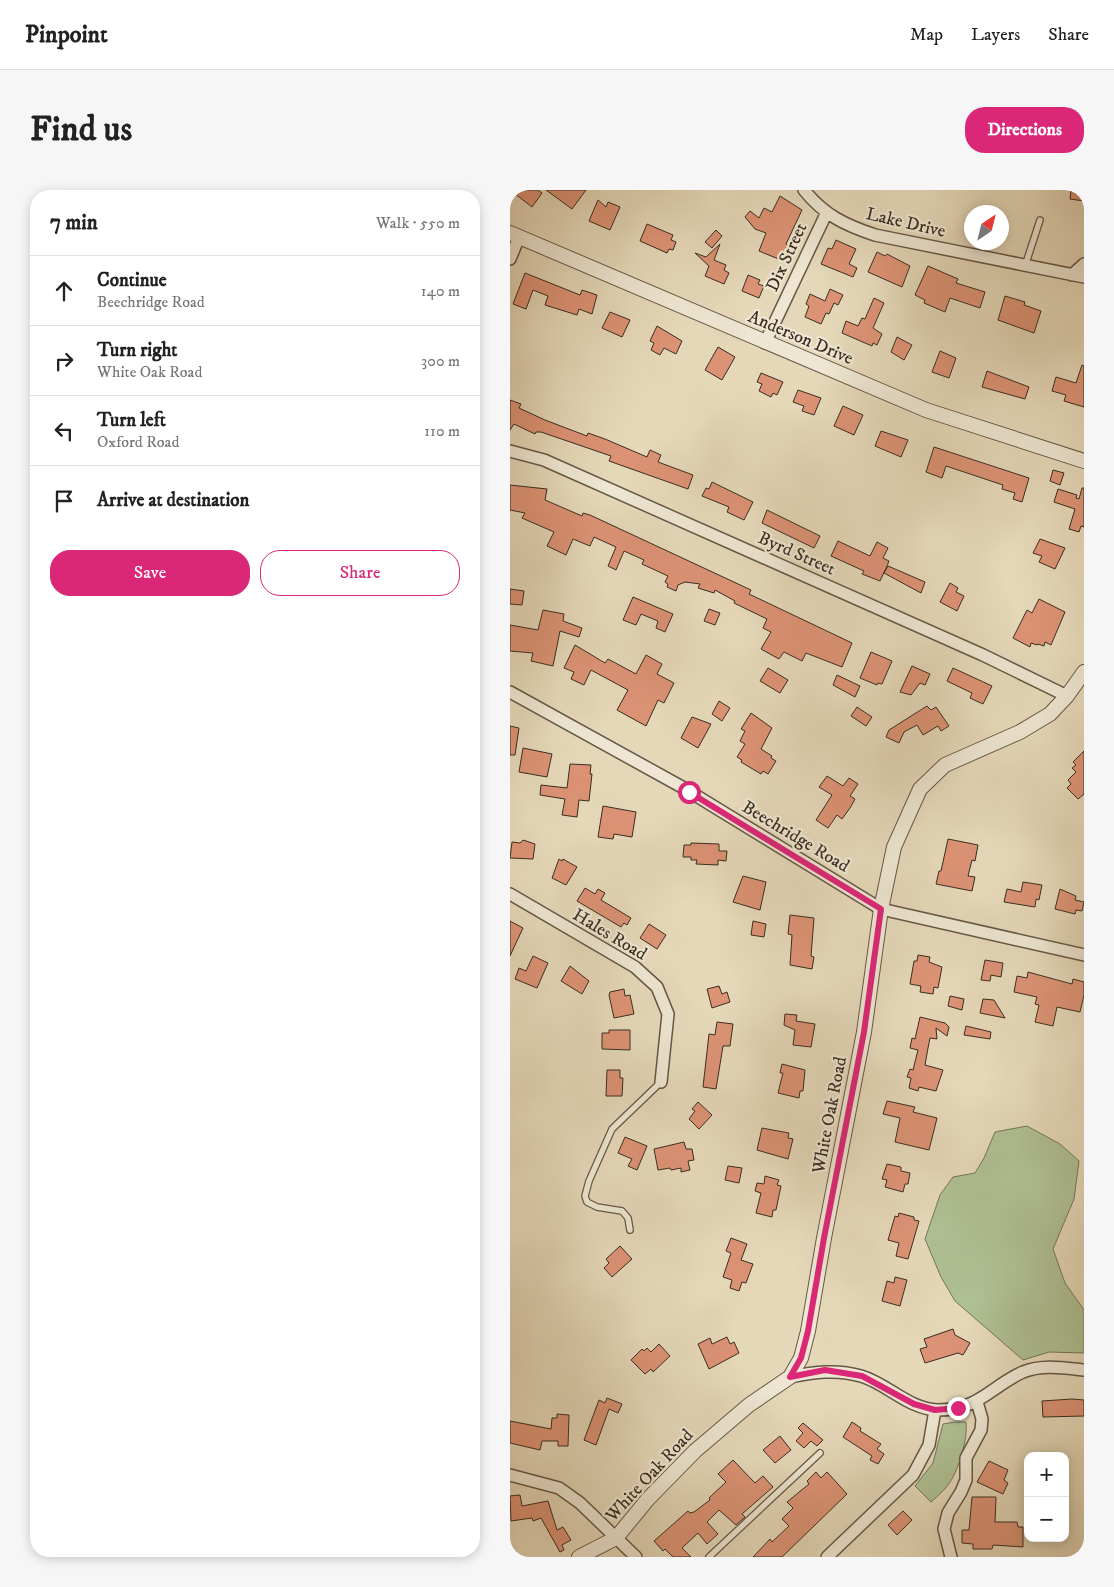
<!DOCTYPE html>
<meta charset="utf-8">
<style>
body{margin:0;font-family:"IM FELL DW Pica",serif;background:#f6f6f6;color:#222}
.controls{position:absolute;right:15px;bottom:15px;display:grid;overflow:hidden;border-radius:10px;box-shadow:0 2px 12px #0003}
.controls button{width:45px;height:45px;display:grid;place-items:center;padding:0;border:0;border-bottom:1px solid #e0e0e0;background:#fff;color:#222;font:25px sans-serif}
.compass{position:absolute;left:454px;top:15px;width:45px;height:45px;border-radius:50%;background:#fff;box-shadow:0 2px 12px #0003;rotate:35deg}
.stop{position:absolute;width:15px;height:15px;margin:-11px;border:4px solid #db2777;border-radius:50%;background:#fff}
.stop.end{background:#db2777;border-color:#fff;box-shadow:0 1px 5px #0008}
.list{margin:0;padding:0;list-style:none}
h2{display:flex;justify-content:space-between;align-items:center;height:65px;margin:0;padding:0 20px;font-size:21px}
h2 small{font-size:16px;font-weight:400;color:#767676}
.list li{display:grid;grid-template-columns:32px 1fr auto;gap:15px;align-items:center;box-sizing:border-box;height:70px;padding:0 20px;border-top:1px solid #e0e0e0}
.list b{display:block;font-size:19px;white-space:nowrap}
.list p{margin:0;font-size:16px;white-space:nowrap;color:#767676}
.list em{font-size:16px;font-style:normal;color:#767676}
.actions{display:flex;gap:10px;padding:15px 20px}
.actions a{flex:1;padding:11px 0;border:1px solid #db2777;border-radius:20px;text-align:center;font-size:18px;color:#db2777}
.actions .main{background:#db2777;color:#fff}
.icon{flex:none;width:28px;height:28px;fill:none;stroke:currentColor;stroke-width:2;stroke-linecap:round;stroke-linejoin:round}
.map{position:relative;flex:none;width:574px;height:1367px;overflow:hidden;border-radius:20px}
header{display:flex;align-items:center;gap:30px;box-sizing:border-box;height:70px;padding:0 25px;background:#fff;border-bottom:1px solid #e0e0e0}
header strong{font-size:24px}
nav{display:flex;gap:28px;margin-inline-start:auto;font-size:18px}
.intro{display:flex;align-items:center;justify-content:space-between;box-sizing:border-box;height:120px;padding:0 30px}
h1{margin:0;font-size:35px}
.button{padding:12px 22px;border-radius:20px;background:#db2777;color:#fff;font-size:18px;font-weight:700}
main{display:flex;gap:30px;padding:0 30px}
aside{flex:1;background:#fff;border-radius:20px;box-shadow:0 2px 12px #0003}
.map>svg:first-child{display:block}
.green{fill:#afc094;stroke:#74765a}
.building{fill:#dc9375;stroke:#3a2d20}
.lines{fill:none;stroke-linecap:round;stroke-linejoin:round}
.service-casing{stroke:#655846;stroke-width:8}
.minor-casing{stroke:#655846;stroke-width:14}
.tertiary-casing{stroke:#655846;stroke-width:16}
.service{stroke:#eee6d2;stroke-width:5.5}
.minor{stroke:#eee6d2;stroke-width:11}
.tertiary{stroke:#eee6d2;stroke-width:14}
.route{stroke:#db2777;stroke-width:6}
.labels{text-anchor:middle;stroke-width:4.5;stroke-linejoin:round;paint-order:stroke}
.street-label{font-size:18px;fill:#3a2d20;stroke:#eee6d2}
</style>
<header>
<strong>Pinpoint</strong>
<nav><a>Map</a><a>Layers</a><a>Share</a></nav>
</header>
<div class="intro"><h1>Find us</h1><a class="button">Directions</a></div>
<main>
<aside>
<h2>7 min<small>Walk · 550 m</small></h2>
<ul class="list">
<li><svg class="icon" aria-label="ahead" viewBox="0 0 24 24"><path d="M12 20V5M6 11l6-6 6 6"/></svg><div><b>Continue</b><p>Beechridge Road</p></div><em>140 m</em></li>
<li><svg class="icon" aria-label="right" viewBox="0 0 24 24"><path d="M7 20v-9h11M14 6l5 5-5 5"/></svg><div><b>Turn right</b><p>White Oak Road</p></div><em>300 m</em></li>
<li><svg class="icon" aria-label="left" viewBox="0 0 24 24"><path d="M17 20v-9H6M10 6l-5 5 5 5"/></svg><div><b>Turn left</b><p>Oxford Road</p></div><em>110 m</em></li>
<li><svg class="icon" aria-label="arrive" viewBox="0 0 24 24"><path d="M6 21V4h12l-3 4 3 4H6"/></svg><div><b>Arrive at destination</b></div></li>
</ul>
<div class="actions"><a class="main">Save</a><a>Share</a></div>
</aside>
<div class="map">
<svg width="574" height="1367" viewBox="0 0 574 1367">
<rect width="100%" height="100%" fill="#e5d8b9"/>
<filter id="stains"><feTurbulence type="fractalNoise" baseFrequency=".004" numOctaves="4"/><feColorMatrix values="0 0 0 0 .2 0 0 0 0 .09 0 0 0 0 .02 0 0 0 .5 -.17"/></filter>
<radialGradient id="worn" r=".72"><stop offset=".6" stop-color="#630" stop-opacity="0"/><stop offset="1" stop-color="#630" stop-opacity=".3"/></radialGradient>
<path class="green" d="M517,936L550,954L569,971L564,1009L543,1059L555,1093L574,1120V1163L539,1162L513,1170L445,1111L431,1087L415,1049L430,1005L443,987L465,983L474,968L485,942Z
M445,1232H456C458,1248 450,1274 442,1289C437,1298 428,1306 421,1312L405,1296L423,1273L433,1234Z"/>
<path class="building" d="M0,0H28L32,3L22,17Z
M36,0H76L62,19Z
M561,0H574V11L560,9Z
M270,6L292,20L276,54L279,55L271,70L249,61L256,43L245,39L235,27L240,21L249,28L254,18L262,22Z
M88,10L96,17L98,12L110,17L100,40L79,31Z
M137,34L163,45L161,50L166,52L163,60L159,59L157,63L130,51Z
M206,40L212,46L202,58L195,52Z
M326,50L346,59L339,74L347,78L343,87L311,74L318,58L322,59Z
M210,54L204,70L216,75L214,80L219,83L214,94L195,86L199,76L185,63L196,67Z
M367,62L375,66L377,64L400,76L392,97L358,82Z
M418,76L448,89L446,93L475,102L470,118L440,108L435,122L414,113L415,110L405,105Z
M15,83L70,105L72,100L87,105L82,124L69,119L67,125L35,115L38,106L23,100L16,119L3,114Z
M238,85L250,90L248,94L254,96L249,108L232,101Z
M320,99L333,105L328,115L324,113L319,124L316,123L311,134L295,127L299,116L296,114L300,104L315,111Z
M495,106L515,112L514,115L531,121L524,143L488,130Z
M364,108L374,113L363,138L372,144L367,155L363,153L362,156L332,143L336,131L348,136L352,128L355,129Z
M100,122L120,130L112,147L92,138Z
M147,136L172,151L166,164L154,158L150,165L141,160L144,153L140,151Z
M387,147L402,155L394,170L381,162Z
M208,157L225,167L212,190L195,180Z
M430,161L446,168L439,188L422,182Z
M572,175L574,176V217L554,211L556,205L542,201L546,187L566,193Z
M477,181L519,197L515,209L472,197Z
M251,183L273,192L267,205L263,203L261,207L249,201L252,194L247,192Z
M288,200L311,208L304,225L292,221L294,216L283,212Z
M0,210L11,214L9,218L35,230L77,246L78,243L95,249L137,267L140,260L151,265L148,272L183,285L178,299L99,271L101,266L31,242H26L25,244L4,234L0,240Z
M333,216L353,225L344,245L324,236Z
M371,241L398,250L391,267L365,256Z
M424,257L519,288L512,312L503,309L505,303L492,299L493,295L436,276L432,288L416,282Z
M543,280L554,283L550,295L540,291Z
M202,292L243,312L234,330L217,322L219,317L192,306L196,298L199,299Z
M0,295L37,299L35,310L72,326L73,323L80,325L241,400L239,404L342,453L332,477L296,463L292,471L274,462L269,469L251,459L261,442L253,438L257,429L224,413L225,411L205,400L204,403L188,398L190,394L175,392L168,395L166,401L157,397L158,394L155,392L158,386L132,374L134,370L114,361L106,380L98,376L106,357L84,347L80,356L63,349L56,365L37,356L44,342L12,328L15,323L0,320Z
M572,298H574V337L571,336L569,342L559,339L565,319L544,312L548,299L567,305L566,308L569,309Z
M257,320L310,346L304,358L252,333Z
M530,349L555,358L545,379L529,372L532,366L523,363Z
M328,351L360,366L367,352L378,358L373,368L379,371L377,376L370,391L352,384L354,381L321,366Z
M378,376L415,392L411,403L374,383Z
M440,393L448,398L446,402L454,406L447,421L430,412Z
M0,399L14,401L12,415L0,414Z
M123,407L163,424L155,442L146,438L148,431L131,424L126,435L113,430Z
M529,409L555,422L541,455L535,452L534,456L528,454L527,455L521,453L520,457L503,448L517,420L522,423Z
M199,419L210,423L205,435L194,431Z
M33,420L54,424L53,431L72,438L69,447L50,441L43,476L21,471L23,463L0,461V435L28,440Z
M65,455L95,473L98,469L126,484L136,465L152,474L147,484L164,493L154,513L148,510L136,536L107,520L118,500L81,480L74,495L61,489L64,482L54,478Z
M361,462L382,471L372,494L368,493L367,495L350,488Z
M402,476L420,484L415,495L410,493L401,505L390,502Z
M258,478L278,490L270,503L250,491Z
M443,478L482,496L473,514L460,508L462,503L437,491Z
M327,485L350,496L345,507L323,495Z
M209,511L220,518L212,531L202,524Z
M417,516L421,520L426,517L439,536L431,541L428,536L413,545L407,535L394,542L389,553L376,547L379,540Z
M347,517L362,527L356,536L341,526Z
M241,523L262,538L251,559L262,566L261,568L266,571L258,584L253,581L251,584L231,572L232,570L227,567L235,554L230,551L235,541L231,539Z
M182,527L201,534L188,558L171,548Z
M0,536L9,538L5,565H0Z
M13,558L42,564L37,587L9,582Z
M574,561V604L568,609L557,598L561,594L558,590L566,582L562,578L566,575L563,572Z
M60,574L81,575L80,584H82L79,611L69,610L67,627L52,625L55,609L30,605L31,595L57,598Z
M317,586L333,596L339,588L348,594L340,606L345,609L340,618L332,629L327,625L318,638L306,630L322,605L309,597Z
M93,616L126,622L122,647L104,644L103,649L88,647Z
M438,649L468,655L465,671L462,670L458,686L465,687L462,701L426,694L429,681H431Z
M13,650L25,654L23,669L0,668L2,652L10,653Z
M181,653L209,654V661H217L216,671L208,670V675L186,674L187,670H181V667H173L174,655H181Z
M49,669L52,671L53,669L67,677L56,695L42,688Z
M233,686L256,692L250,720L223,712Z
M513,692L532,695L529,710L526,709L525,717L494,712L497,699L511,702Z
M75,698L85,704L88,699L95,703L91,710L121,728L117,735L114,733L111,737L67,711Z
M550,699L566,706L565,710L574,712L572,721L566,720L565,724L545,719Z
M280,725L304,728L301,766L304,767L302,779L280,775L282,745L278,744Z
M0,731L13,738L0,766Z
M243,731L256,734L254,747L241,745Z
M139,734L156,745L147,759L130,748Z
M408,765L420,767L419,772L432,777L428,798L424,797L423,804L410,802L411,796L400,794L404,771H407Z
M23,766L38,773L27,798L5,789L9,778L16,781Z
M475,770L493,773L491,787L481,785L480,791L471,790Z
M60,776L79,791L72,804L51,791Z
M518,782L562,794L563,789L574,792V805L570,822L547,817L543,836L525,832L529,815L525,814L527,807L504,802L507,786L517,788Z
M209,796L212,804L217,802L220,812L202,818L197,799Z
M114,799L115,806L120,805L124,824L104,828L99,805L100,802Z
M440,806L454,809L452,820L438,816Z
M473,809L484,810L495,828L470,823Z
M275,824L287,825L286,831L305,834L301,857L283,855L285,840L274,835Z
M410,827L435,833L439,837L437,846L426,838L427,849L420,848L418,858L415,875L433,880L426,901L409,897L408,901L399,898L401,888L397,887L400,879L403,880L408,860L400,858L402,848L405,849Z
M207,832L223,834L220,856H213L206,899L193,897L199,844L205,845Z
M456,836L481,842L480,849L454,845Z
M99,840H120V860L92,859V843H99Z
M272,874L295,880L293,901H290L289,908L268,903L273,883H270Z
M97,880H110V888H113L112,906H96Z
M377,911L405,917L403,922L427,928L419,960L385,952L390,928L373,924Z
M188,912L202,925L189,939L179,929L185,921L182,919Z
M252,938L279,943L278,948L283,949L278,969L247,960Z
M115,947L137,956L127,980L118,976L122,969L108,963Z
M174,952L176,959H182L184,970L178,971L180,980L171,982V978L161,980L160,978L148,980L144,959Z
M377,974L391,977V981L400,983L398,994H395L393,1002L375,997L377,990L372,989Z
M218,976L232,978L229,993L215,990Z
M255,986L269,990L267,995L271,996L266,1020H263L262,1027L246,1023L251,1003L245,1001L247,993L254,994Z
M389,1023L404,1027V1030L409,1031L398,1069L386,1066L389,1053L378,1050L385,1026L388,1027Z
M221,1048L237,1054L231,1070L243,1074L236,1093L232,1092L229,1101L220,1098L222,1090L213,1087L221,1063L216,1061Z
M110,1056L122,1069L102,1087L94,1078L99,1073L96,1069Z
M385,1087L397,1090L390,1116L372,1111L377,1091L384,1093Z
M443,1139L445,1145L460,1153L453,1165L448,1163L415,1173L410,1159L417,1157L414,1149Z
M217,1147L220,1154L224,1152L229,1163L199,1179L188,1154L200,1148L202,1154Z
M149,1154L160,1166L143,1182L141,1179L135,1184L121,1170L132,1159L134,1161L137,1158L141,1162Z
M97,1208L112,1214L108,1223L99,1219L86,1255L74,1250L89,1210L95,1213Z
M562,1209L574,1210V1226L533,1227L532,1211Z
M47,1224L59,1225L58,1256H48V1251H32L30,1260L0,1253V1231L41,1239L42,1228H47Z
M342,1232L351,1238L350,1241L371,1254L367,1259L374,1264L368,1274L360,1270L362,1266L333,1247Z
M293,1233L313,1250L307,1256L301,1251L294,1258L286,1251L293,1243L288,1238Z
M270,1246L281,1260L265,1273L253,1260Z
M223,1270L245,1293L253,1286L263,1297L232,1324L235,1327L226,1335L209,1320L197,1332L208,1344L197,1354L188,1343L172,1358L181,1367H163L155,1359L153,1361L144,1351L178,1321L180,1323L184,1322L200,1310L199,1308L216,1292L208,1284Z
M479,1271L498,1280L494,1290L498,1293L493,1304L467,1292Z
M306,1282L311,1288L317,1282L337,1304L272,1367H243L260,1349L262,1352L279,1336L272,1329L283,1318L277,1312L299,1294L297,1291Z
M10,1305L12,1316L38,1311L47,1340L53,1337L61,1350L52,1355L54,1360L50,1362L31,1328L23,1331L22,1328L1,1331L0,1306Z
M462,1307H486L485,1332H507L508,1337H513V1357L483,1355L482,1359H463V1354L452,1353V1340H459Z
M393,1321L402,1330L387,1345L378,1335Z"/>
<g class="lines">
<g class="service-casing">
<path id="service" d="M515,76L530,30
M120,1040L118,1028L112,1021L87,1017L77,1012L75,1006L79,991L102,939L151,892
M199,1367L310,1263"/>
</g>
<g class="minor-casing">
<path id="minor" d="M294,0C314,25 335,35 365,45L574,87
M0,69L9,47
M562,85L574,74
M255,153L316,24
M0,261L34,270L473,465L557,506
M0,502L172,597L371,719L574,765
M0,704L125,777L147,797L158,824L151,892
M280,1187C304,1182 327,1179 351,1186C378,1194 398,1219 428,1220C469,1220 480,1197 513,1182C532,1174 555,1178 574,1180
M0,1285L49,1298L70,1313L126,1367
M317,1367L403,1285L419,1255L425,1220
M441,1367L434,1339L438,1323L451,1302L456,1290V1268L471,1240L472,1229L467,1212"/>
</g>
<g class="tertiary-casing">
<path id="tertiary" d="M0,43L416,220L574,271
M69,1367L106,1348L138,1309L185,1261L239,1215L280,1187L291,1168L298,1141L314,1048L354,842L371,719L384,657L410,599L435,575L510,542L540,524L557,506L574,482"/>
</g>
<use href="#service" class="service"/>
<use href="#minor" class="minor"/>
<use href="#tertiary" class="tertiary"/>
</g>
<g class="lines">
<path class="route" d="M179,602L371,719L354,842L314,1048L298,1141L291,1168L280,1187L315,1180L352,1186L404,1214L425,1220L448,1218"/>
</g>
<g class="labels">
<g class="street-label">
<text transform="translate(396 32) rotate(13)" y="6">Lake Drive</text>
<text transform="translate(276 67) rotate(-65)" y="6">Dix Street</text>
<text transform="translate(291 147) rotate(23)" y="6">Anderson Drive</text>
<text transform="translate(287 363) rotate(24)" y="6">Byrd Street</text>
<text transform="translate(286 646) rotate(31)" y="6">Beechridge Road</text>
<text transform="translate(100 744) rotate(31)" y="6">Hales Road</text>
<text transform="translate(319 925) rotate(-79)" y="6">White Oak Road</text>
<text transform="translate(139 1285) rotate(-47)" y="6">White Oak Road</text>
</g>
</g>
<rect width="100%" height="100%" filter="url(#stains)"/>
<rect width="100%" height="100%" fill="url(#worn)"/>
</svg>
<div class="controls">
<button>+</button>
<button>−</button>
</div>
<svg class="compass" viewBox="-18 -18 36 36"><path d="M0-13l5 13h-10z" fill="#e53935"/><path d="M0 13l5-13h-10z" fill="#767676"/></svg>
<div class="stop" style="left:179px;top:602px"></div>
<div class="stop end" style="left:448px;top:1218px"></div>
</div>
</main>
